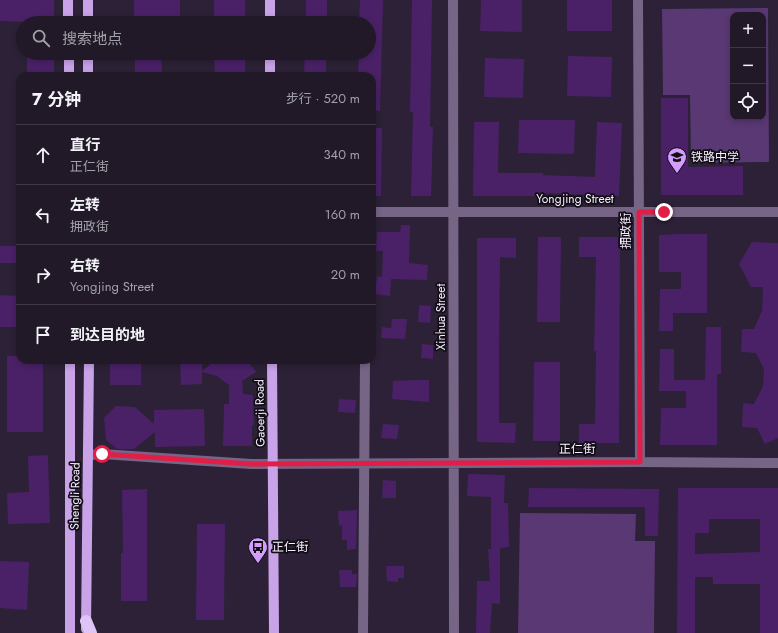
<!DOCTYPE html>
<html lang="zh">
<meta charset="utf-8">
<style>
body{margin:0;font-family:Jost,"Noto Sans SC",sans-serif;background:#2d2634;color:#f1f3f6}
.controls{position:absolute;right:12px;top:12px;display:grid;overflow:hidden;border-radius:8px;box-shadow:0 2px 6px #0003}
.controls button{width:36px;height:36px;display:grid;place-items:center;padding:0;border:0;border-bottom:1px solid #3e3845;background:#211928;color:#f1f3f6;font:20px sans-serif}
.stop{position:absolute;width:12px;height:12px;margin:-9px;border:3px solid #e11d48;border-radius:50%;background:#fff}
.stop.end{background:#e11d48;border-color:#fff;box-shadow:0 1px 4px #0008}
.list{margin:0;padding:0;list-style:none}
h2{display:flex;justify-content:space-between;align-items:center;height:52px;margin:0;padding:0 16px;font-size:17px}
h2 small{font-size:13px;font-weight:400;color:#a2a0a8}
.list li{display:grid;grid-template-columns:26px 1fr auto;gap:12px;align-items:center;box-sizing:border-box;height:60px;padding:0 16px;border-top:1px solid #3e3845}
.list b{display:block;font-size:15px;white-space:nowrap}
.list p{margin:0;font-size:13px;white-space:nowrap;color:#a2a0a8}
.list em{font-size:13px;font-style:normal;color:#a2a0a8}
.icon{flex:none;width:22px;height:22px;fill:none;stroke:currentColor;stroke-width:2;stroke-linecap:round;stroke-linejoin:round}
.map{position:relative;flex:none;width:778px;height:633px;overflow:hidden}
.search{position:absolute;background:#211928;box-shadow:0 2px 6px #0003;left:16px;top:16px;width:360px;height:44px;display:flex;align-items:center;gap:10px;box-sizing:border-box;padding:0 14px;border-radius:22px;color:#a2a0a8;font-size:15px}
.panel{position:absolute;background:#211928;box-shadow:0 2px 6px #0003;left:16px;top:72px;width:360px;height:292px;border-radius:12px}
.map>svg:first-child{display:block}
.green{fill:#593874;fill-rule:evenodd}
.building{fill:#4a2167;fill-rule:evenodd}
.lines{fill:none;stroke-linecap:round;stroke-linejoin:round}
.minor{stroke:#776586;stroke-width:10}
.major{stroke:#c8a3e8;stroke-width:10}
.highway{stroke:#dfc5f7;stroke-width:12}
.route{stroke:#e11d48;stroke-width:5}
.labels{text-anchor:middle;stroke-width:3.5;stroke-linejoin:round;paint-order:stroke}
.poi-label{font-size:12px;fill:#f7effe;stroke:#120d17;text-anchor:start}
.street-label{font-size:12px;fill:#f7effe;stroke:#120d17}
</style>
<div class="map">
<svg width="778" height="633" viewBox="0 0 778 633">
<rect width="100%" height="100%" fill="#2c2136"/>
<path class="green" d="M768,8L769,162L691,163L690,95H663L662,9ZM733,15H763V117H733Z
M520,513L636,514L635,541H655L654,633H518Z"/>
<path class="building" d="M0,0H54V23L0,21Z
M134,0H180V18H161V23H134Z
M214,0H245V23H214Z
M306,0H327V23H306Z
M360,0H383L380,111L372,110V76H358L359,53H369V23H359Z
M412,0H432L430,127H433L431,196H411L413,112H410Z
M481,0H522V32L480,31Z
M567,0H612V31H567Z
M27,53H54V76H27Z
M135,53H161L162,76H135Z
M214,53H245V76H215Z
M305,53H326V76H304Z
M568,56L612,57L611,97L567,96Z
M485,58L524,59L523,98L484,97Z
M661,98H688V167L743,166V195H661Z
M519,120H575L574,154L518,153Z
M474,122H499L498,173H543V175L595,177L597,122L622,123L619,196L543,193V196H473Z
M372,128H382L381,196H372Z
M401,225H410L409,263L428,265L427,280L391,279L390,296L375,294L377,276L382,277L383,251H376L377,232H400Z
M681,234H707V313H673V331H659L660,289H681V272H659V235Z
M538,237H561L560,322H537Z
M579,237H620L619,443H579V424H595L596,351H594L596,257H579Z
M477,238H516V258L500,257L499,354V423H516L515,443L477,442Z
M752,242L778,243V438L765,444L757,428L742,427L743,403L754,404L763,386L764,369L756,353L741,352L742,329H754L762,311L763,287H751L739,264Z
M0,246H20V263H0Z
M0,295L20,296V327H0Z
M419,305L431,306L430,323L418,322Z
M392,319H407L405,339L381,338L382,327L391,328Z
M706,327H721V374H717V445H660L661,408H686V391H659L660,349H674V380H705Z
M422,344L433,345V359L421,358Z
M7,356H20V360H43V432H7Z
M110,360H141V385H110Z
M180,360H202V371L216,360H247L256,372L242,381L243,394L253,395L254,425H252V446H223L224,404H229V385L217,376L202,372V384L181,385Z
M534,362H560V441H533Z
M416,380H429V402L392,399L393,381Z
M339,399L356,400L355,413L338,412Z
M116,406L135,407L154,424V410L204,409L205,446L155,447V432L134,449H117L106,440L104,418Z
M383,424L399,425L397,439L381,438Z
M48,455L50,523L8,524L7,493L29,492L28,456Z
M468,474L505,475L504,503H508L509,547L500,548V604L492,603L490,633H476L477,581H490L488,549H491V497L467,496Z
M383,480L396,481V498H382Z
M529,488L659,489L658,536H645V507H528Z
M678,488H778V633H760V584H713V577H695V633H677ZM709,519H760V552L695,554V533H709Z
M147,489V601H121V553H123L122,490Z
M357,510L356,549L347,550V540H342V525L339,526L338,511Z
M197,524H225L224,620H196Z
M0,561L29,562L27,610L0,608Z
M386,566H404V578H398V582L387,581Z
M339,570H352V574H357L356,587H340Z"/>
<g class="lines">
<path class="minor" d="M453,0L454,633
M638,0L640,462
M372,212H778
M89,455L102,454L251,464L640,462L778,463
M363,633L365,360"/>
<path class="major" d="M68,0V23
M88,0V23
M270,23V0
M69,53V76
M88,53V76
M270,76V53
M70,360V633
M272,360L274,633
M86,629L89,360"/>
<path class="highway" d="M86,621L91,633"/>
</g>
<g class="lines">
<path class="route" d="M102,454L251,464L640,462L639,212H664"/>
</g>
<defs>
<g id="school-pin" transform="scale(1)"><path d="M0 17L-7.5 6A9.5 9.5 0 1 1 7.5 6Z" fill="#d29dfd" stroke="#120d17"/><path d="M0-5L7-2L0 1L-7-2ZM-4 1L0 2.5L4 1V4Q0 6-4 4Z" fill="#111"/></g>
<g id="bus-pin" transform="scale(1)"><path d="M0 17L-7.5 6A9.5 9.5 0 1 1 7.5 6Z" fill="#d29dfd" stroke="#120d17"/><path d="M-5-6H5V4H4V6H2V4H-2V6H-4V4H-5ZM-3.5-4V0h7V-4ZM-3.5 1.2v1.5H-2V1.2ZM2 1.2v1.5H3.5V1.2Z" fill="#111"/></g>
</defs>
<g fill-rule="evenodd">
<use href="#school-pin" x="677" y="157"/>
<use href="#bus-pin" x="258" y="547"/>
</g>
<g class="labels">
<g class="poi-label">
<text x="691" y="161">铁路中学</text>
<text x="272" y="551">正仁街</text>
</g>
<g class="street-label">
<text x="575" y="203">Yongjing Street</text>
<text transform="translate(626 231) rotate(-90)" y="4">拥政街</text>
<text transform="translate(441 317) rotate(-90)" y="4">Xinhua Street</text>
<text transform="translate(260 413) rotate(-91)" y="4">Gaoerji Road</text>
<text x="577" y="453">正仁街</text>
<text transform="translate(75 496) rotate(-89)" y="4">Shengli Road</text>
</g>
</g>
</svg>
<div class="controls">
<button>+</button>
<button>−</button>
<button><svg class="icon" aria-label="locate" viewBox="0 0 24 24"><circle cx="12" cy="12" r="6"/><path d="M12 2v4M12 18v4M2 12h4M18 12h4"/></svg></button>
</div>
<div class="stop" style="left:102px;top:454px"></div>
<div class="stop end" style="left:664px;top:212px"></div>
<div class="search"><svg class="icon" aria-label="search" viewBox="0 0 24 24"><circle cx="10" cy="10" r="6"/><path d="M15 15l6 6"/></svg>搜索地点</div>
<section class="panel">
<h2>7 分钟<small>步行 · 520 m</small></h2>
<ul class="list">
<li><svg class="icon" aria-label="ahead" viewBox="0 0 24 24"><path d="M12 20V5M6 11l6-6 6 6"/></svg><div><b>直行</b><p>正仁街</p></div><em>340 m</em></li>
<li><svg class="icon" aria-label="left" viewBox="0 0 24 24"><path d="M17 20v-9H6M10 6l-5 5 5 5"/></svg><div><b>左转</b><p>拥政街</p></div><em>160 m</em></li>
<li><svg class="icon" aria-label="right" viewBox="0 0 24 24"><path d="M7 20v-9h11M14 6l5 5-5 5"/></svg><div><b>右转</b><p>Yongjing Street</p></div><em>20 m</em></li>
<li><svg class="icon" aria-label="arrive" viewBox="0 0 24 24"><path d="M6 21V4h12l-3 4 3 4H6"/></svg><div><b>到达目的地</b></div></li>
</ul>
</section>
</div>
